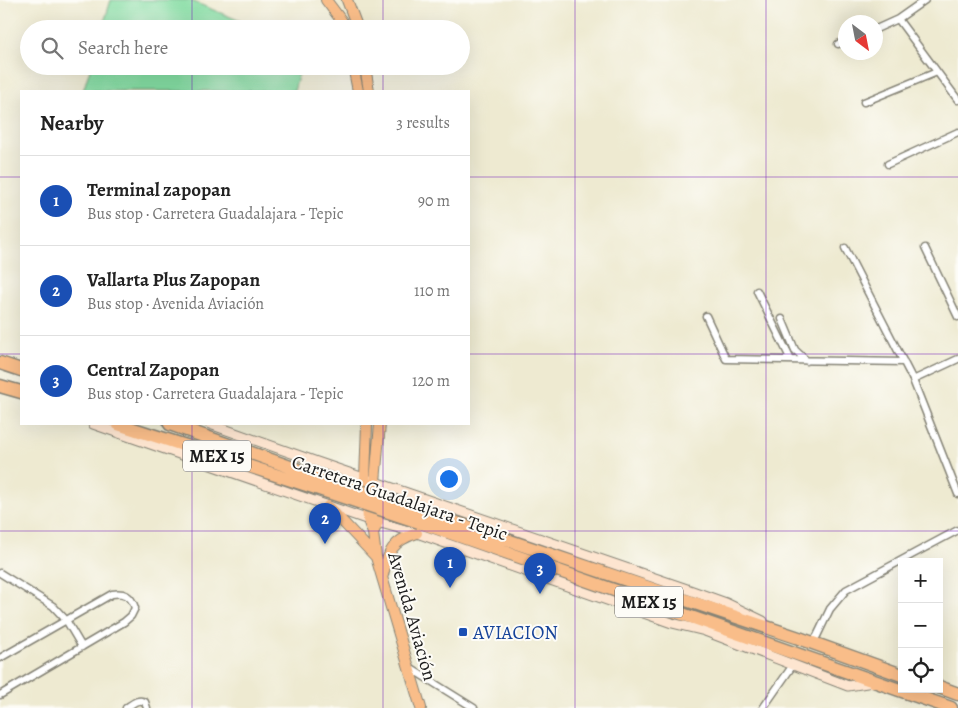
<!DOCTYPE html>
<meta charset="utf-8">
<style>
body{margin:0;font-family:Alegreya,serif;background:#f2f2f2;color:#222}
.controls{position:absolute;right:15px;bottom:15px;display:grid;overflow:hidden;border-radius:0px;box-shadow:0 5px 20px #0002}
.controls button{width:45px;height:45px;display:grid;place-items:center;padding:0;border:0;border-bottom:1px solid #e0e0e0;background:#fff;color:#222;font:25px sans-serif}
.compass{position:absolute;left:838px;top:15px;width:45px;height:45px;border-radius:50%;background:#fff;box-shadow:0 5px 20px #0002;rotate:148deg}
.you{position:absolute;left:448px;top:478px;width:18px;height:18px;margin:-12px;border:4px solid #fff;border-radius:50%;background:#1a73e8;box-shadow:0 0 0 8px #1a73e833}
.badge{display:grid;place-items:center;width:32px;height:32px;border-radius:50%;background:#7c3aed;color:#fff;font-size:16px;font-weight:700}
.pin{position:absolute;translate:-50% -41px;filter:drop-shadow(0 1px 2px #0008)}
.pin::after{content:'';position:absolute;top:26px;width:18px;height:15px;background:inherit;clip-path:polygon(0 0,100% 0,50% 100%)}
.list{margin:0;padding:0;list-style:none}
h2{display:flex;justify-content:space-between;align-items:center;height:65px;margin:0;padding:0 20px;font-size:21px}
h2 small{font-size:16px;font-weight:400;color:#767676}
.list li{display:grid;grid-template-columns:32px 1fr auto;gap:15px;align-items:center;box-sizing:border-box;height:90px;padding:0 20px;border-top:1px solid #e0e0e0}
.list b{display:block;font-size:19px;white-space:nowrap}
.list p{margin:0;font-size:16px;white-space:nowrap;color:#767676}
.list em{font-size:16px;font-style:normal;color:#767676}
.icon{flex:none;width:28px;height:28px;fill:none;stroke:currentColor;stroke-width:2;stroke-linecap:round;stroke-linejoin:round}
.map{position:relative;flex:none;width:958px;height:708px;overflow:hidden}
.search{position:absolute;background:#fff;box-shadow:0 5px 20px #0002;left:20px;top:20px;width:450px;height:55px;display:flex;align-items:center;gap:12px;box-sizing:border-box;padding:0 18px;border-radius:28px;color:#767676;font-size:19px}
.panel{position:absolute;background:#fff;box-shadow:0 5px 20px #0002;left:20px;top:90px;width:450px;height:335px;border-radius:0px}
.map>svg:first-child{display:block}
.green{fill:#83dca2;stroke:#507c5f}
.lines{fill:none;stroke-linecap:round;stroke-linejoin:round}
.street-casing{stroke:#858376;stroke-width:9}
.secondary-casing{stroke:#858376;stroke-width:11}
.primary-casing{stroke:#858376;stroke-width:12}
.highway-casing{stroke:#858376;stroke-width:15}
.street{stroke:#fff;stroke-width:6}
.secondary{stroke:#fde5d0;stroke-width:9}
.primary{stroke:#f9bd89;stroke-width:10}
.highway{stroke:#f9bd89;stroke-width:12}
.highway-bridge-casing{stroke:#858376;stroke-width:15;stroke-linecap:butt}
.highway-bridge{stroke:#f9bd89;stroke-width:12}
.grid{fill:none;stroke:#7b2cbf;stroke-width:1;stroke-opacity:0.55}
.transit-dot{fill:#1a4fb4;stroke:#fdfcf7;stroke-width:2}
.labels{text-anchor:middle;stroke-width:4;stroke-linejoin:round;paint-order:stroke}
.shield{fill:#fdfcf7;stroke:#605f5e;stroke-width:1}
.shield-label{font-size:18px;font-weight:bold;fill:#1c1c1c}
.street-label{font-size:19px;fill:#1c1c1c;stroke:#fdfcf7}
.transit-label{font-size:19px;fill:#164399;stroke:#fdfcf7;text-anchor:start}
</style>
<div class="map">
<svg width="958" height="708" viewBox="0 0 958 708">
<rect width="100%" height="100%" fill="#fdfcf7"/>
<filter id="ink" filterUnits="userSpaceOnUse"><feTurbulence type="fractalNoise" baseFrequency=".02" numOctaves="2"/><feDisplacementMap in="SourceGraphic" scale="10" xChannelSelector="R" yChannelSelector="G"/><feConvolveMatrix kernelMatrix="1 2 1 2 8 2 1 2 1" color-interpolation-filters="sRGB"/></filter>
<filter id="wash" filterUnits="userSpaceOnUse"><feTurbulence type="fractalNoise" baseFrequency=".0096" numOctaves="4" result="noise"/><feDisplacementMap in="SourceGraphic" scale="20" xChannelSelector="R" yChannelSelector="G"/><feGaussianBlur stdDeviation="1.12" result="paint"/><feColorMatrix in="noise" values="0 0 0 0 0 0 0 0 0 0 0 0 0 0 0 0 0 1.4 0 .05"/><feComposite in="paint" operator="in"/></filter>
<g filter="url(#wash)">
<rect width="100%" height="100%" fill="#eeead1"/>
<path class="green" d="M111,0H189L260,29H102Z
M91,66H301L294,91H83Z"/>
</g>
<g filter="url(#ink)">
<g class="lines">
<g class="street-casing">
<path id="street" d="M898,19L958,100
M876,29L898,19L925,0
M838,44L846,41
M864,102L937,72
M888,164L958,132
M845,248L913,380L958,494
M925,248L958,317
M757,291L791,360
M706,316L726,359L904,362
M782,319L795,350L807,361
M913,380L958,359
M0,573L53,606L66,620L82,647
M812,643L817,636L830,609L846,590L958,530
M0,658L112,594C124,592 131,595 135,608L131,616L124,622L0,695
M410,668L474,708
M126,708C132,704 138,698 145,702L147,708
M763,708L793,665"/>
</g>
<g class="secondary-casing">
<path id="secondary" d="M93,424L366,519L417,533L672,623L705,631L848,686L873,682
M210,424L317,462L684,588L726,603L763,621"/>
</g>
<g class="primary-casing">
<path id="primary" d="M326,0L341,20L346,29
M347,0L358,29
M353,66L358,91
M365,66L369,91
M367,424L365,478L368,520L373,533L376,557L421,708
M328,506L376,557
M373,533L378,522L375,482L380,424
M383,575C388,552 392,541 417,533"/>
</g>
<g class="highway-casing">
<path id="highway" d="M0,363L21,370
M0,386L21,392
M118,424L316,488
M170,424L321,478
M424,512L799,638L902,675
M419,522L951,708
M939,687L958,694"/>
</g>
<use href="#street" class="street"/>
<use href="#secondary" class="secondary"/>
<use href="#primary" class="primary"/>
<use href="#highway" class="highway"/>
<g class="highway-bridge-casing">
<path id="highway-bridge" d="M321,478L424,512
M316,488L419,522"/>
</g>
<use href="#highway-bridge" class="highway-bridge"/>
</g>
</g>
<path class="grid" d="M192,0V29M383,0V29M575,0V708M766,0V708M192,66V91M383,66V91M0,177H21M469,177H958M0,354H21M469,354H958M192,424V708M383,424V708M0,531H958"/>
<rect class="transit-dot" x="458" y="627" width="10" height="10" rx="2.5"/>
<g class="labels">
<g class="shield">
<rect x="183" y="440.5" width="68" height="31" rx="4"/>
<rect x="615" y="586.5" width="68" height="31" rx="4"/>
</g>
<g class="shield-label">
<text x="217" y="462">MEX 15</text>
<text x="649" y="608">MEX 15</text>
</g>
<g class="street-label">
<text transform="translate(400 497) rotate(19)" y="7">Carretera Guadalajara - Tepic</text>
<text transform="translate(413 616) rotate(74)" y="7">Avenida Aviación</text>
</g>
<g class="transit-label">
<text x="473" y="639">AVIACION</text>
</g>
</g>
</svg>
<div class="controls">
<button>+</button>
<button>−</button>
<button><svg class="icon" aria-label="locate" viewBox="0 0 24 24"><circle cx="12" cy="12" r="6"/><path d="M12 2v4M12 18v4M2 12h4M18 12h4"/></svg></button>
</div>
<svg class="compass" viewBox="-18 -18 36 36"><path d="M0-13l5 13h-10z" fill="#e53935"/><path d="M0 13l5-13h-10z" fill="#767676"/></svg>
<div class="you"></div>
<div class="pin badge" style="left:450px;top:588px;background:#1a4fb4">1</div>
<div class="pin badge" style="left:325px;top:544px;background:#1a4fb4">2</div>
<div class="pin badge" style="left:540px;top:594px;background:#1a4fb4">3</div>
<div class="search"><svg class="icon" aria-label="search" viewBox="0 0 24 24"><circle cx="10" cy="10" r="6"/><path d="M15 15l6 6"/></svg>Search here</div>
<section class="panel">
<h2>Nearby<small>3 results</small></h2>
<ul class="list">
<li><span class="badge" style="background:#1a4fb4">1</span><div><b>Terminal zapopan</b><p>Bus stop · Carretera Guadalajara - Tepic</p></div><em>90 m</em></li>
<li><span class="badge" style="background:#1a4fb4">2</span><div><b>Vallarta Plus Zapopan</b><p>Bus stop · Avenida Aviación</p></div><em>110 m</em></li>
<li><span class="badge" style="background:#1a4fb4">3</span><div><b>Central Zapopan</b><p>Bus stop · Carretera Guadalajara - Tepic</p></div><em>120 m</em></li>
</ul>
</section>
</div>
